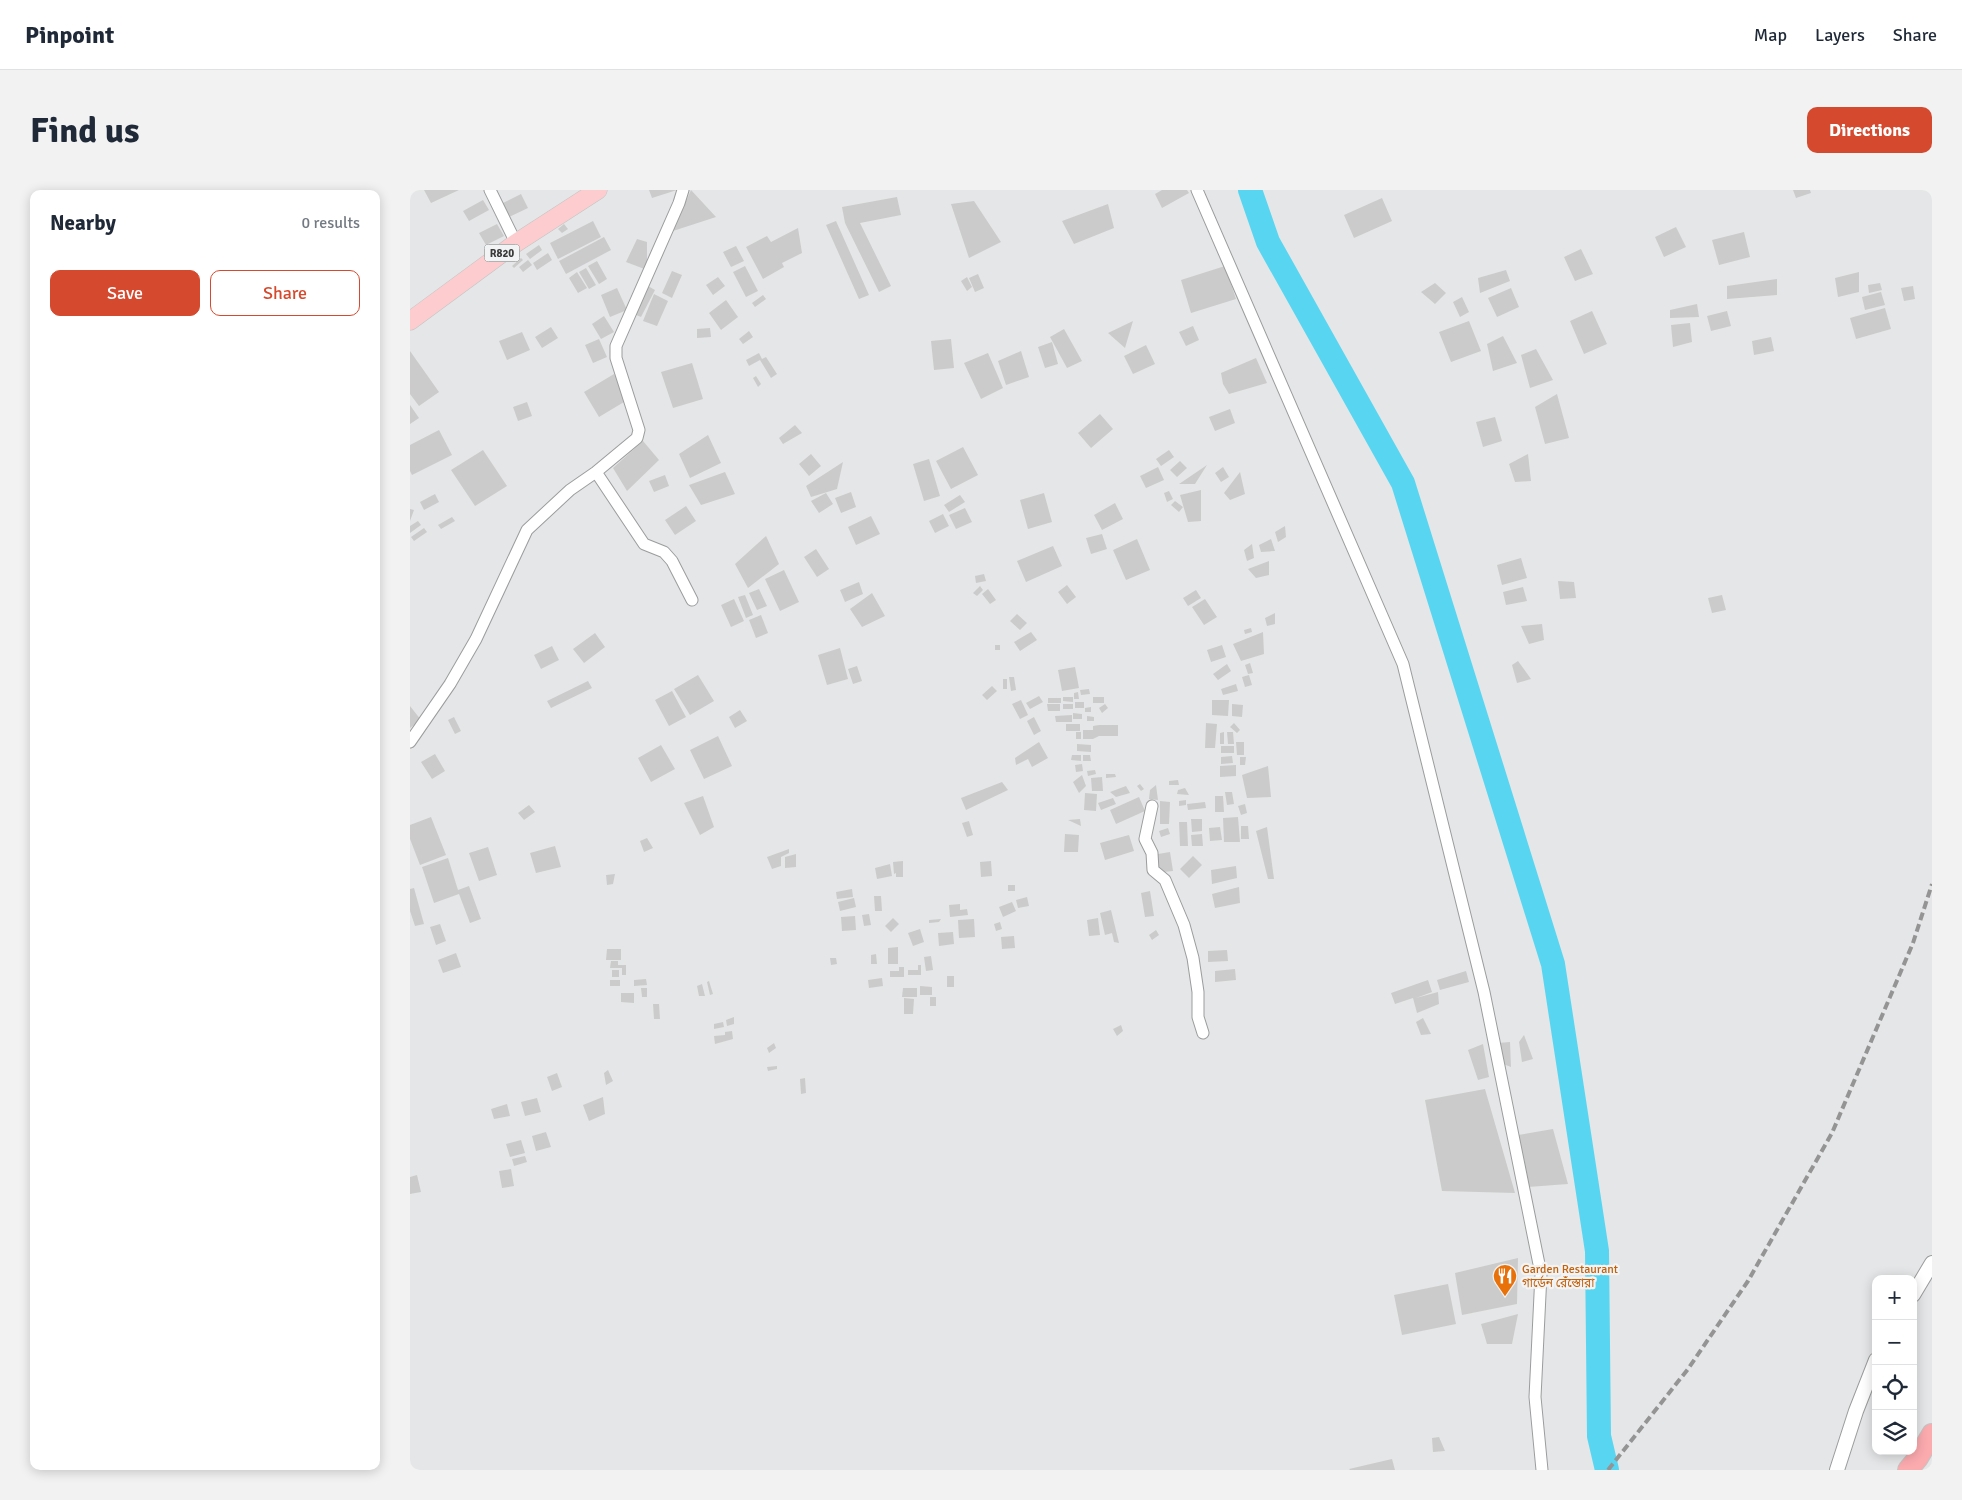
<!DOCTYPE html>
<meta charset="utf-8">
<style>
body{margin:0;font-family:Signika,"Noto Sans Bengali",sans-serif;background:#f2f2f3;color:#1f2937}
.controls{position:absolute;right:15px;bottom:15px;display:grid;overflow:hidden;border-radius:10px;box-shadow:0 2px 12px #0003}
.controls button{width:45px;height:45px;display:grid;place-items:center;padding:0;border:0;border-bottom:1px solid #e0e1e3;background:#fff;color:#1f2937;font:25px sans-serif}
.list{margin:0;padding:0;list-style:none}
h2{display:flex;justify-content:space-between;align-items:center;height:65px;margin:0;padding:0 20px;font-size:21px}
h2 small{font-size:16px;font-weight:400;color:#747a83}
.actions{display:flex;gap:10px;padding:15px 20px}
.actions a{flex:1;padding:11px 0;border:1px solid #d54a2e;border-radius:10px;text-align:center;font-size:18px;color:#d54a2e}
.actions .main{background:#d54a2e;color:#fff}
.icon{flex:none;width:28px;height:28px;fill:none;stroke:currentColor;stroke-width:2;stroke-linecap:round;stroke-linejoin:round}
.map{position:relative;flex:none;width:1522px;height:1280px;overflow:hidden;border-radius:10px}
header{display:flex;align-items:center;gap:30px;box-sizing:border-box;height:70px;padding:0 25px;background:#fff;border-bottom:1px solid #e0e1e3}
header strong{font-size:24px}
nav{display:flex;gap:28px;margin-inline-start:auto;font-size:18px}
.intro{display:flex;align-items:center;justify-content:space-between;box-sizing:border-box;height:120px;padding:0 30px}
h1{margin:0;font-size:35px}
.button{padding:12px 22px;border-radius:10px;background:#d54a2e;color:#fff;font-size:18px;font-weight:700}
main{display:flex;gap:30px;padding:0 30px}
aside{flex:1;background:#fff;border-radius:10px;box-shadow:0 2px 12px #0003}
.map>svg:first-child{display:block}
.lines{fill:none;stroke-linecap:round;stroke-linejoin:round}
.river{stroke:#58d6f1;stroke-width:24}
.building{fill:#cccbcb}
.minor-casing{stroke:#9b9c9d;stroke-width:13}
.tertiary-casing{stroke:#9b9c9d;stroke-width:16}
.primary-casing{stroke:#c4c4c4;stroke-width:19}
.motorway-casing{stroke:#c4c4c4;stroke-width:22}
.minor{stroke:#fff;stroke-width:11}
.tertiary{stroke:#fff;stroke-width:14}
.primary{stroke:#fdccce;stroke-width:18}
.motorway{stroke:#fbaaae;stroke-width:20}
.rail{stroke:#949495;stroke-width:4;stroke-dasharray:8 4;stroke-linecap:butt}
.labels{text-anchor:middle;stroke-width:4.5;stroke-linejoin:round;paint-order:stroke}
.shield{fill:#f2f3f4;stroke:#717272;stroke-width:1}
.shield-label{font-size:11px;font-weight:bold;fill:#3a3a3b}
.food-label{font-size:12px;fill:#c56008;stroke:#f2f3f4;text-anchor:start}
</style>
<header>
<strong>Pinpoint</strong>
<nav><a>Map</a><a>Layers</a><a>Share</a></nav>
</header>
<div class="intro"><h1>Find us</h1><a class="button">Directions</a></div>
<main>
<aside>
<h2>Nearby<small>0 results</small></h2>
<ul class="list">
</ul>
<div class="actions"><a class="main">Save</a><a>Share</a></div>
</aside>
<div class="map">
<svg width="1522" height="1280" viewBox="0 0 1522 1280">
<rect width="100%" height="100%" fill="#e5e6e7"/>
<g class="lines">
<path class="river" d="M840,0L858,52L993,293L1143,774L1187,1061L1189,1246L1197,1280"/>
</g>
<path class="building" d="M14,0H49L21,13Z
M239,0H267L242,8Z
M281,0L306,27L263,41Z
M752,0H777L779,3L752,18L745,4Z
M1383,0H1400L1401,3L1386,8Z
M111,4L118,18L97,28L91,14Z
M487,7L491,25L450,33L481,96L469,102L435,33L432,17Z
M972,8L982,31L944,48L934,25Z
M73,10L79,20L59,31L53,21Z
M564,11L591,52L559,68L541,14Z
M698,14L704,38L664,54L652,31Z
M183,31L191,47L148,69L140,53Z
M426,31L459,105L449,109L416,35Z
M87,34L94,46L76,55L69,43Z
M154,34L158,39L152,43L148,39Z
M1266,37L1276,57L1254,67L1245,47Z
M388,38L392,63L372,73L374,77L353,89L336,57L357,46L361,52Z
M1334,42L1340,67L1309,75L1302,50Z
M194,47L201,60L156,84L149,71Z
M227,49L237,52V80L216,72Z
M129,55L132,60L120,69L116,64Z
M326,56L334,71L321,77L313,62Z
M1171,59L1183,84L1165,91L1154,67Z
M138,63L142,70L127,80L123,73Z
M111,68L113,70L104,78L102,76Z
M118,70L122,75L113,82L109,77Z
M187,71L197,89L189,94L178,76Z
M335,76L348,101L336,107L323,82Z
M815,76L826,109L781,123L771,90Z
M176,78L186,95L179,99L169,82Z
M1096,80L1100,91L1070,103L1068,88Z
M262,81L272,85L262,108L252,103Z
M167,82L177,98L168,103L159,88Z
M1449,82V102L1428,107L1425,88Z
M568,84L574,98L565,102L559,88Z
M308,87L315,96L303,105L296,95Z
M557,87L562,97L557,101L551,91Z
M1367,89V105L1317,109V96Z
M1025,93L1036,103L1025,114L1011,102Z
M1470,93L1472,100L1459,103L1458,95Z
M238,96L245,100L231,127L224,124Z
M1503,96L1505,109L1494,111L1491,98Z
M207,98L217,120L200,127L191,105Z
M1101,98L1109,117L1087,127L1078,108Z
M1471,102L1475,115L1455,120L1452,107Z
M244,104L258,111L247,136L233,131Z
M353,105L356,109L345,117L342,113Z
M1052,107L1059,122L1050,127L1043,112Z
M316,110L328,127L311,140L299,123Z
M1287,114L1289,127L1260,128V120Z
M1475,118L1481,139L1446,149L1440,128Z
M1182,121L1197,154L1174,164L1160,131Z
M1317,121L1321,136L1301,141L1297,126Z
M194,126L204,142L191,149L182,134Z
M723,131L715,158L698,143Z
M1059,131L1071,161L1041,172L1029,142Z
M1280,133L1282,152L1263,157L1261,135Z
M783,136L789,150L776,156L769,142Z
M141,137L148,148L132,158L125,147Z
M300,138L301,147L287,148V139Z
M654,139L672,171L657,178L640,147Z
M339,141L343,147L333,154L329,149Z
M112,142L120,160L97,170L89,151Z
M1093,146L1107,173L1083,181L1077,154Z
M1361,147L1364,161L1344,165L1342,151Z
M189,149L197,167L183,173L175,155Z
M541,149L544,178L524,180L521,151Z
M642,152L648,174L635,178L628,157Z
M736,155L745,174L723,184L714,166Z
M1126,159L1143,190L1120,198L1111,165Z
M0,161L29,202L9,216L0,204Z
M611,161L619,187L596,195L588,171Z
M349,163L352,169L356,167L367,184L361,188L350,170L339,176L336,170Z
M578,163L593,198L571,209L554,173Z
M846,168L857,193L819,204L813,194L811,183Z
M282,173L293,209L263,218L251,182Z
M204,184L219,209L189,227L174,202Z
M346,186L351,194L348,197L343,188Z
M1147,204L1159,248L1135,254L1125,217Z
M117,212L122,226L108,231L103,217Z
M0,215L9,228L0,234Z
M820,219L825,233L805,241L799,227Z
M690,224L703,239L681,258L668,243Z
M1085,227L1092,251L1073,257L1066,232Z
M385,235L392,243L373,254L369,248Z
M29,240L42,265L2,285L0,281V255Z
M298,245L311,273L280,288L269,264Z
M233,251L249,270L217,301L203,278Z
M553,257L568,285L541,299L526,271Z
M73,260L97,296L65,316L41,280Z
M759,260L764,267L751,276L746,269Z
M401,264L411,276L399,286L389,274Z
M1118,264L1121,291L1105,292L1099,274Z
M519,269L530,306L514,311L503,274Z
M770,271L777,278L767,287L760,280Z
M433,272L427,299L401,307L396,296Z
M797,275L785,294H769Z
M748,277L754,290L736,298L730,286Z
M813,277L819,287L811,292L805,283Z
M315,282L325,304L291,315L279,295Z
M830,282L835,304L820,310L814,303Z
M255,285L259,296L244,302L239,291Z
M791,300V331L778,332L770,305Z
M759,301L763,309L757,312L754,303Z
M441,302L446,317L431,323L425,308Z
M416,303L423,314L409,323L401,311Z
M634,303L642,332L618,339L610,310Z
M25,304L29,312L14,320L10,312Z
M550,305L555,312L539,322L534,315Z
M765,311L773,317L769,322L761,315Z
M705,313L713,329L692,340L684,325Z
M276,316L286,331L265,345L255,330Z
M555,318L562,332L546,339L539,325Z
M0,319L4,320L0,331Z
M533,324L539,336L525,343L519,331Z
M461,326L470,344L446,355L438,337Z
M42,327L45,331L31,339L28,335Z
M8,331L11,335L0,343V336Z
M875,336L876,347L868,352L865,342Z
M14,338L17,342L4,351L1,347Z
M692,344L697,359L681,364L676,348Z
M356,346L369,374L338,398L325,374Z
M727,349L740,380L716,390L703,360Z
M861,349L865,361L851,362L849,355Z
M842,354L844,368L837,371L834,360Z
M643,356L652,376L616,392L607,371Z
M406,359L419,379L407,387L394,367Z
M1111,368L1117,388L1092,395L1087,375Z
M859,371V385L846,388L838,379Z
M374,380L389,412L370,421L355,389Z
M574,384L576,391L566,393L565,386Z
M1148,391L1164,392L1166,408L1150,409Z
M449,392L453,404L435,412L430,400Z
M657,395L666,407L657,414L648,402Z
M570,396L573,400L567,406L563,403Z
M1113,397L1117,411L1096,415L1093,402Z
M349,399L357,416L347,420L339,403Z
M578,399L586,410L580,414L572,404Z
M786,400L791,408L778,416L773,408Z
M462,403L475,426L452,437L440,419Z
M335,405L343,425L336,428L328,407Z
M1312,405L1316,420L1302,423L1298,408Z
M324,409L334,431L321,437L311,415Z
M795,409L807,427L794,435L782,417Z
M865,423V434L857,436L855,428Z
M607,424L617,433L610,440L600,431Z
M351,425L358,443L346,448L339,430Z
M1132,434L1134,450L1119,454L1111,436Z
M841,438L842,442L835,444L834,440Z
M621,442L627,450L610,461L604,452Z
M853,442L854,464L831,471L823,454Z
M185,443L195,457L174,473L163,459Z
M585,455H590V460H585Z
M812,455L816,467L801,472L797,460Z
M142,456L149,470L131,479L124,465Z
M430,458L438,489L417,495L408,465Z
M1108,471L1121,489L1107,493L1102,475Z
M840,473L843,483L838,484L835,475Z
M817,474L821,481L808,490L803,484Z
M447,476L452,491L443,494L438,479Z
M665,477L669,498L652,501L648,480Z
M288,485L304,511L280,525L264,499Z
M839,485L842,495L835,497L832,487Z
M599,487H604L606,500L601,501Z
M593,489H597V499H593Z
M178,491L182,498L141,518L137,511Z
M826,494L828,501L813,505L811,499Z
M582,496L587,501L577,510L572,505Z
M679,499L680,504L671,505L670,500Z
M262,501L276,527L259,536L245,510Z
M668,502L669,509H664V503Z
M629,506L633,512L620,519L616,513Z
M653,507H663V512L653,511Z
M683,507H694V513H683Z
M638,508H651V513H638Z
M611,510L618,525L610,529L602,514Z
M802,510H819L818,526L802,525Z
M665,512H674V518H665Z
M637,514H650V521H638Z
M653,514H663V519H653Z
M695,514L698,518L692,523L689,518Z
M822,514L833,515L832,527L822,526Z
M0,516L11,530L0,538Z
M681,517V522H675V518Z
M330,520L337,531L325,538L319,527Z
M663,523L672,524V529H663Z
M662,525V532H646L645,526Z
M677,526L684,527V531H677Z
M44,527L51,541L45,544L38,530Z
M624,527L631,541L624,545L617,531Z
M796,533L807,534L805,558H795Z
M824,533L830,540L827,543L820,537Z
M656,534H670V541H656Z
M689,535H708V546H689L683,549H673V540H683V536Z
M666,542H671V549H666Z
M814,542V554H810V543Z
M817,542H823L824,554H818Z
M308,546L322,576L294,589L280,560Z
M629,552L638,568L622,577L618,569L606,575L605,568Z
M826,552H834V565H827Z
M667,554L681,555V562L667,561Z
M251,555L265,579L241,592L228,568Z
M811,556H824V563H811Z
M25,564L35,581L22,589L11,572Z
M662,565H671V571L661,570Z
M673,565H680L681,571H673Z
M822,566L823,573L811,574V567Z
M830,567H836L835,575H830Z
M672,574L673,581L666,582L665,575Z
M826,575V586L810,587V576Z
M858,576L861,607L837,608L832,585Z
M685,580L686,584L678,586L677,581Z
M696,584H705L706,587L696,588Z
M672,585L676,596L669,603L663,592Z
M692,587L693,601H682L681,588Z
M768,590L769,595H759V591Z
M592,592L598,600L556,620L551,608Z
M730,594L734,599L731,601L727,596Z
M746,595L748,610L739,609L740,600Z
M716,596L720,603L706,607L700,602Z
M775,598L779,605L767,604L768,600Z
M815,602H822L824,614L817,615Z
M675,603L687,604L686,621L674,620Z
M293,606L304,637L290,645L274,613Z
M805,606H813L814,622H805Z
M729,607L735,621L706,634L700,620Z
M703,608L706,614L691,620L688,613Z
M776,610V615L769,616V611Z
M750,611L760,612L759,634H750Z
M795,612L796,618L778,620L777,614Z
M835,614L837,623L831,625L828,616Z
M119,615L125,622L114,630L108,623Z
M21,627L36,665L10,675L0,649V635Z
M828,627L830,652H814L813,628Z
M670,629L671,636L658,630Z
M781,629H792V641L782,642Z
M559,631L563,645L557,647L552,633Z
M769,632H777L778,656H770Z
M831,636H838L839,649H831Z
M810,637L812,650L800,651L799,638Z
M857,637L864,689H858L846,641Z
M758,638L760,644L751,647L749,641Z
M655,644L669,645L668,662H654Z
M792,644L793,656H782L781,645Z
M719,645L724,661L695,670L690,653Z
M237,648L243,658L234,662L230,651Z
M145,656L151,677L126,683L120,663Z
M78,657L87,685L69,691L59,663Z
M379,659V663L371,667V676L362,679L357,667Z
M760,662L763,681L745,683L742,665Z
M386,664V677L375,678V667Z
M783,666L792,675L779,688L770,679Z
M38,668L48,700L59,696L71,729L60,733L49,704L24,713L12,677Z
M493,671V687H486V683L484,684L483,672Z
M581,671L582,686L571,687L570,672Z
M480,674L482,686L467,689L465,678Z
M826,676L827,688L802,694L801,680Z
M205,684L203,694L197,695L196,685Z
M598,695H605V701H598Z
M829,697L830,713L805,718L802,704Z
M4,698L14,734L5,736L0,721V699Z
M442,699L443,707L427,709L426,702Z
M740,701L744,726L735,727L731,703Z
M464,706H471L472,721H465Z
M617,707L619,716L608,718L606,710Z
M444,708L446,717L430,721L428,712Z
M602,712L606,721L593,727L589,717Z
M550,714V720L557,719L558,725L540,727L539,715Z
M701,720L709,753L704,752L702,743L695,745L690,723Z
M459,724L461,735L454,736L452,725Z
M445,726L446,740L432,741L431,727Z
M483,728L489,734L481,742L475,736Z
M688,728L690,745L679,746L677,730Z
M531,729L529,732L519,733V730Z
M564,729L565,747L549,748L548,730Z
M590,732L592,739L586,741L584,734Z
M30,734L36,751L26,755L20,737Z
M510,739L514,752L503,756L498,743Z
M746,740L749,745L742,750L739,745Z
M543,742L544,754L529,756L528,743Z
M604,746L605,758L592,759L591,747Z
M488,757V774H478V758Z
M197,759H211V770H196Z
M817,760L818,771L798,772V761Z
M46,763L51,777L33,783L28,770Z
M466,764L467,774H461V765Z
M521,766L523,780L516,781L514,767Z
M420,768H426L427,774L421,775Z
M201,771H208V775H216V785H212V778H200Z
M508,775H511V785H498V780H508Z
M489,777H494V787H480V781H489Z
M825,779L826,790L805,792V781Z
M202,780H209V787H202Z
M1056,781L1059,792L1030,800L1027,790Z
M537,786H544V797H537Z
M472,788L473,796L459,798L458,790Z
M236,789L237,795L224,796V790Z
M200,790H210V796H200Z
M1018,790L1022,802L1006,808L1028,802L1029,814L1007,823L1003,808L985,814L981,803Z
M299,791L303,804L300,805L297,792Z
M292,794L295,806H289L287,796Z
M510,796L522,797V805H510Z
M231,798H237V807H232Z
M493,798H507V807H492Z
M211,803H224V813L211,812Z
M520,807H526V816H520Z
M494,808L504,809L503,824H494Z
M243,814H249L250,829H244Z
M324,827V834L317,836L316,830Z
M1013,828L1021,844L1011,845L1006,832Z
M313,832L314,837L304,839V834Z
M711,835L713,841L707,846L703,839Z
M322,841L323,849L305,854L304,846L315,845V842Z
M1114,845L1123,869L1112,872L1109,852Z
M1100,852L1101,877L1093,874L1088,853Z
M364,853L366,858L359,863L357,858Z
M1073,854L1079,887L1068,890L1058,860Z
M367,876V879L358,881L357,877Z
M198,880L203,891L196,895L194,883Z
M147,883L152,897L142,901L137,887Z
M395,888L396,903L391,904L390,889Z
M1075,899L1105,1003L1032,1001L1015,910Z
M193,907L195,924L179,931L173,915Z
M127,908L131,922L115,926L111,912Z
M97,914L100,926L84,929L81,919Z
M1143,939L1158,994L1118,997L1108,945Z
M136,942L141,957L126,961L122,946Z
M111,950L115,963L100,967L96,954Z
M115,966L117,972L104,976L102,969Z
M101,979L104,996L92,998L89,981Z
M7,985L11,1002L0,1004V987Z
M1108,1068L1107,1114L1052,1125L1045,1083Z
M1038,1094L1046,1134L992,1145L984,1105Z
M1108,1124L1102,1154H1077L1071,1134Z
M1029,1247L1035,1261L1023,1262L1022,1248Z
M982,1269L985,1280H940L939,1279Z"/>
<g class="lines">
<g class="minor-casing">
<path id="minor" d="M80,0L106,53
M787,0L993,474L1074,802L1131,1084L1125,1207L1132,1280
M186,282L234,354L254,362L262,371L282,410
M0,552L40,494L66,449L117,340L160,300L186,282L227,248L229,240L206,168V156L269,13L273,0
M742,616L735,649L742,663L743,680L755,690L774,735L783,768L788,802V827L793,843"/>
</g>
<g class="tertiary-casing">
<path id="tertiary" d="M1503,1105L1522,1073
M1427,1280L1446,1221L1466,1170"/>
</g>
<g class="primary-casing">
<path id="primary" d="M0,131L106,53L188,0"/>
</g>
<g class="motorway-casing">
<path id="motorway" d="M1498,1280L1508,1268L1522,1244"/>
</g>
<use href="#minor" class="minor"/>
<use href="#tertiary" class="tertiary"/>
<use href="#primary" class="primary"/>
<use href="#motorway" class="motorway"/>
<path class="rail" d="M1198,1280L1278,1179L1338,1091L1422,943L1503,753L1522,694"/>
</g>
<defs>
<g id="restaurant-pin" transform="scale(1.25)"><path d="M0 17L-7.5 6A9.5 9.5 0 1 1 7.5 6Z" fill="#e8710a" stroke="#f2f3f4"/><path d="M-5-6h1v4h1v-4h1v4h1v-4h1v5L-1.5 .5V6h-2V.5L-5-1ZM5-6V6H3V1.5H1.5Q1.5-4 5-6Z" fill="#fff"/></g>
</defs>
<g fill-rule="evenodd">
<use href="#restaurant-pin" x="1095" y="1086"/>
</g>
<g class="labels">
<rect class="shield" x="74.5" y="54.5" width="35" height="17" rx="4"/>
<g class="shield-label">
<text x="92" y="67">R820</text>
</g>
<g class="food-label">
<text x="1112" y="1083">Garden Restaurant<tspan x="1112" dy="14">গার্ডেন রেঁস্তোরা</tspan></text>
</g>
</g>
</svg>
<div class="controls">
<button>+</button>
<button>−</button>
<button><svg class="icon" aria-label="locate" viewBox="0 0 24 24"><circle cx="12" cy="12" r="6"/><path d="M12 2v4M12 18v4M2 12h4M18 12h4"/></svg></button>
<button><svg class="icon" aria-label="layers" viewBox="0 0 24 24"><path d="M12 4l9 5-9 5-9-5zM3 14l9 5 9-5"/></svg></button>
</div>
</div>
</main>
